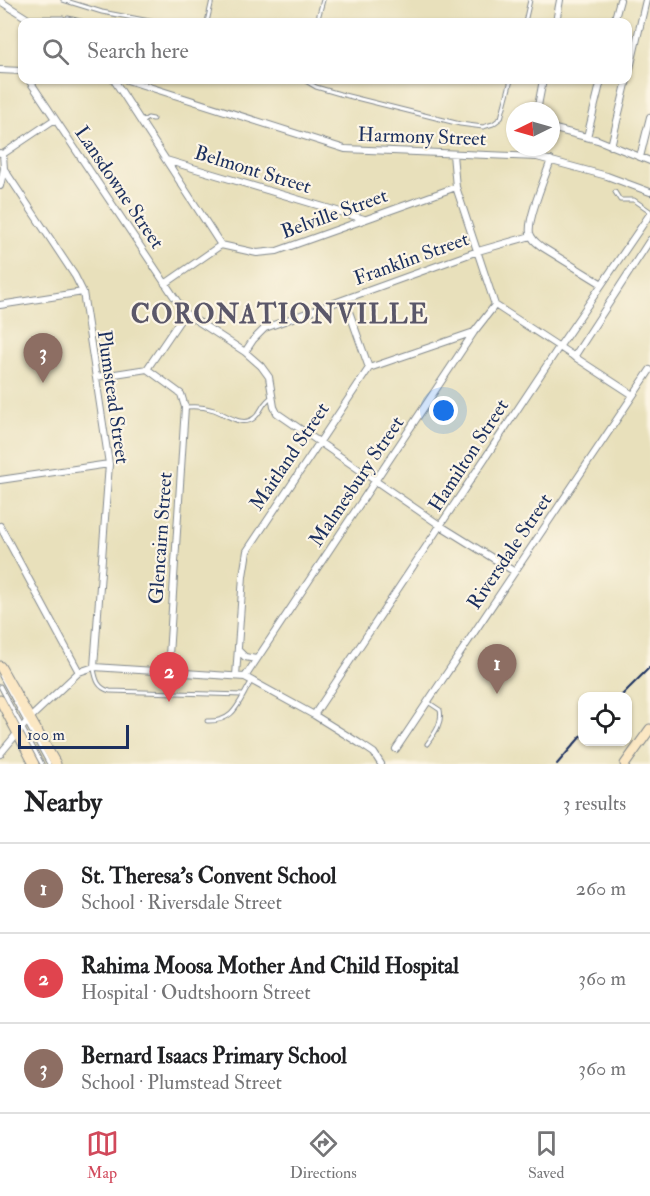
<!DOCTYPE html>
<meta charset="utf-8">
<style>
body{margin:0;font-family:"IM FELL Double Pica",serif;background:#f6f6f6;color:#202124}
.controls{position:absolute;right:18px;bottom:18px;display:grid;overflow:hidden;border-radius:12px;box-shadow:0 2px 4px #0004}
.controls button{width:54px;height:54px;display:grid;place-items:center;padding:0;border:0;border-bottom:2px solid #e0e0e0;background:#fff;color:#202124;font:30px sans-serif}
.compass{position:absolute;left:506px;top:102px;width:54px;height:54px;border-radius:50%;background:#fff;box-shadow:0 2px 4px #0004;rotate:265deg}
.scale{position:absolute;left:18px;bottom:15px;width:111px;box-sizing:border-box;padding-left:6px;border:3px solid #1b2f5e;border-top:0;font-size:16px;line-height:21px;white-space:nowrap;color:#1b2f5e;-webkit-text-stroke:4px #fcf5e5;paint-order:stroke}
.you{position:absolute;left:444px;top:411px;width:21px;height:21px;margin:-15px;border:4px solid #fff;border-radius:50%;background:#1a73e8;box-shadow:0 0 0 9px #1a73e833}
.badge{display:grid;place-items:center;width:39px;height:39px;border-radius:50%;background:#d1495b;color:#fff;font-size:20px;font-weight:700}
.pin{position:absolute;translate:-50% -50px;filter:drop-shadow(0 2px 3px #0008)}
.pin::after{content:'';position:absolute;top:32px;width:21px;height:18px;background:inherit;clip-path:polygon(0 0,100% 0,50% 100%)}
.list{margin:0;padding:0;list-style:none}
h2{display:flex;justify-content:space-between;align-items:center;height:78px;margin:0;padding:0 24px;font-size:26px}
h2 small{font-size:20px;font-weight:400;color:#757577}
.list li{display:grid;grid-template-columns:39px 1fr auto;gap:18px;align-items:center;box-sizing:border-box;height:90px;padding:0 24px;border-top:2px solid #e0e0e0}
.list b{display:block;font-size:22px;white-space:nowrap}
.list p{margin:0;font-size:20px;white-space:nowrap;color:#757577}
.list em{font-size:20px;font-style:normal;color:#757577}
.icon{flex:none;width:33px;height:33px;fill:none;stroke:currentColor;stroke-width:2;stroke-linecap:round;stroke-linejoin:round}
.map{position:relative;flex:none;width:650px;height:764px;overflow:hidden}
.search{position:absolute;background:#fff;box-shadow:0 2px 4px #0004;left:18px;right:18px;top:18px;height:66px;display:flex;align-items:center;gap:15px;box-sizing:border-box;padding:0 21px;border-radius:12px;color:#757577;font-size:22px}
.sheet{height:348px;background:#fff}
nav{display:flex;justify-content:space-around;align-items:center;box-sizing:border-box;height:84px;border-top:2px solid #e0e0e0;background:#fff;font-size:16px;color:#757577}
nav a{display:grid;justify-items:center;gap:3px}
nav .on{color:#d1495b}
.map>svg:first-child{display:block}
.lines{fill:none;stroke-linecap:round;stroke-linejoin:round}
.lane-casing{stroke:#82888c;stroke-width:5}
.street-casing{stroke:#82888c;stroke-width:8}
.secondary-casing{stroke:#82888c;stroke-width:11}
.lane{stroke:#fff;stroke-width:3}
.street{stroke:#fff;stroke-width:6}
.secondary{stroke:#fbe7c3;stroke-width:9}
.rail{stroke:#1b2f5e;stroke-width:2}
.labels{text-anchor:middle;stroke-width:4.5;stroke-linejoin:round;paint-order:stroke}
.street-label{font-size:20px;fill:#1b2f5e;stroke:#fcf5e5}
.district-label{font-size:26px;font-weight:bold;letter-spacing:1.5px;fill:#5a5769;stroke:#fcf5e5}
</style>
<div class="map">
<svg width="650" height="764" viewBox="0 0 650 764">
<rect width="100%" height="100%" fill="#fcf5e5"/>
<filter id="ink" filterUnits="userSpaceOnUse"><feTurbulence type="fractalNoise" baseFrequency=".0167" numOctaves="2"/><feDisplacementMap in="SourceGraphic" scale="12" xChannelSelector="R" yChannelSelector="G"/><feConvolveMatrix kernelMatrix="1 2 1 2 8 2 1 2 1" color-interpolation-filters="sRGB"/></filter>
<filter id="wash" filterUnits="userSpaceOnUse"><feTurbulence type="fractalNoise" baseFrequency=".008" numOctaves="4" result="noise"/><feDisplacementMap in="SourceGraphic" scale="24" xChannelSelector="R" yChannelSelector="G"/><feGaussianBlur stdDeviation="1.35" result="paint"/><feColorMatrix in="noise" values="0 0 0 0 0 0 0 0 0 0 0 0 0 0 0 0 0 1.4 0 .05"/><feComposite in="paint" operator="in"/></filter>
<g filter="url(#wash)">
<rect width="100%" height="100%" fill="#e8e0bb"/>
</g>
<g filter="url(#ink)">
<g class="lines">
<g class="lane-casing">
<path id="lane" d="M63,0L102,12L155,22
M31,18H63
M56,22L68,18L85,22
M207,22L212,0
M317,22L323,0
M525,22L530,0
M304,80L316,87L340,94L460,124L483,127L493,124L501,118L511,80
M143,121L148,118L153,119
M615,192L620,200H634L650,211
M186,407C196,406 205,407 214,410C226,414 242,428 254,418C262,412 262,402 272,397
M94,669C96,680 98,688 110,691L243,695
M1,676L49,764
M0,686L42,764
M207,721C235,722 238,703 251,682
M427,744C434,734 443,723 440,710L428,702"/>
</g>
<g class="street-casing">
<path id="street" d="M0,1L33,22
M556,22L560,0
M614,22L620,0
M0,70L21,71L22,70
M628,77L646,0
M29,80L185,313L245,352L261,366L269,377L274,407L277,413L441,526L515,572
M114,80L221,245
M127,80L345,149L537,157L607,176L650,192
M537,111L543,80
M551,128L598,140L650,161
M587,137L601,80
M611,146L627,80
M0,153L3,154L55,119
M3,154L4,169L75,276L83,292L109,464L94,667
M453,154L456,187L495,305L633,395
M640,157L650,117
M166,160L364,219
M551,160C546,175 527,219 530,233C532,240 537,243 542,247L602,284
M0,186L4,169
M221,245L257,253L277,251L456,187
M165,284L221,245
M345,300L369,368
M0,305L83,292
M245,352L253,340L265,328L478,251L531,236
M574,357L650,240
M147,369L181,394L185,407L168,671
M96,377L147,369L185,313
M0,480L109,464
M0,526L79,672
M238,650L245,657L256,659
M236,676L243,576L247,551L369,368L474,332
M245,677L474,332L495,305
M314,715L559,347L650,214
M396,749L650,370
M0,754L30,718L79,672L94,667L245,677L314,715L359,743L374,753L381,764"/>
</g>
<g class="secondary-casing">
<path id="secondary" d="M0,666L56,764
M0,700L34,764
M625,764L650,729"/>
</g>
<use href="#lane" class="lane"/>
<use href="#street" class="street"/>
<use href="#secondary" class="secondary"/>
<path class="rail" d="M621,696L650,667
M557,764L582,735"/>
</g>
</g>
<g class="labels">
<g class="street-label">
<text transform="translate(422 136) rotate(2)" y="7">Harmony Street</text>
<text transform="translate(253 169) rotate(17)" y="7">Belmont Street</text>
<text transform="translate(120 187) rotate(56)" y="7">Lansdowne Street</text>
<text transform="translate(334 213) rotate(-20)" y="7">Belville Street</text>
<text transform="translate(411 258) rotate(-20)" y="7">Franklin Street</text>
<text transform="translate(114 397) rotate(82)" y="7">Plumstead Street</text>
<text transform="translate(468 455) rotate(-57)" y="7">Hamilton Street</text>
<text transform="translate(289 456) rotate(-56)" y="7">Maitland Street</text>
<text transform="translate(356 481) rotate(-56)" y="7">Malmesbury Street</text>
<text transform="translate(160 538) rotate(-86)" y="7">Glencairn Street</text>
<text transform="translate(509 551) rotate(-56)" y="7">Riversdale Street</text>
</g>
<g class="district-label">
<text x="280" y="323">CORONATIONVILLE</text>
</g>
</g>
</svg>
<div class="controls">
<button><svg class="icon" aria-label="locate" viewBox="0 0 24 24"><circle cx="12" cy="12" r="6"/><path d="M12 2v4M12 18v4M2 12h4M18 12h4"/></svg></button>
</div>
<svg class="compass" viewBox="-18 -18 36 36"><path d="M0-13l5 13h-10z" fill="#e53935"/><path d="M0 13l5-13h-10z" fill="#757577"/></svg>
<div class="scale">100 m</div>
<div class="you"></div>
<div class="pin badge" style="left:497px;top:694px;background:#8d6e63">1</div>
<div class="pin badge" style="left:169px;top:702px;background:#e0444e">2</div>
<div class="pin badge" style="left:43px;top:383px;background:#8d6e63">3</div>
<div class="search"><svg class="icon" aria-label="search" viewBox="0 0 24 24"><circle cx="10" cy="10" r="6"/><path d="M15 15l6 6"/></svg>Search here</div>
</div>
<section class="sheet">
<h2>Nearby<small>3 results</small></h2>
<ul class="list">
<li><span class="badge" style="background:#8d6e63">1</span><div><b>St. Theresa's Convent School</b><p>School · Riversdale Street</p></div><em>260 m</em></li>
<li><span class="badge" style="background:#e0444e">2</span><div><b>Rahima Moosa Mother And Child Hospital</b><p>Hospital · Oudtshoorn Street</p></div><em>360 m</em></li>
<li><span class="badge" style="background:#8d6e63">3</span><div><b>Bernard Isaacs Primary School</b><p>School · Plumstead Street</p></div><em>360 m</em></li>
</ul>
</section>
<nav>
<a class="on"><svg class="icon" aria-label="map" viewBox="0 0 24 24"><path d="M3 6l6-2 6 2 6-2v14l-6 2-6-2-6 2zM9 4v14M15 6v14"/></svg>Map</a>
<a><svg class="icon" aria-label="directions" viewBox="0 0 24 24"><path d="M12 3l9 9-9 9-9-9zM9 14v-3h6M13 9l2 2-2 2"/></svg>Directions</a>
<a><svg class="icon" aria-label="saved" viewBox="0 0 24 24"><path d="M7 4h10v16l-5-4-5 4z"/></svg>Saved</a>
</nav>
